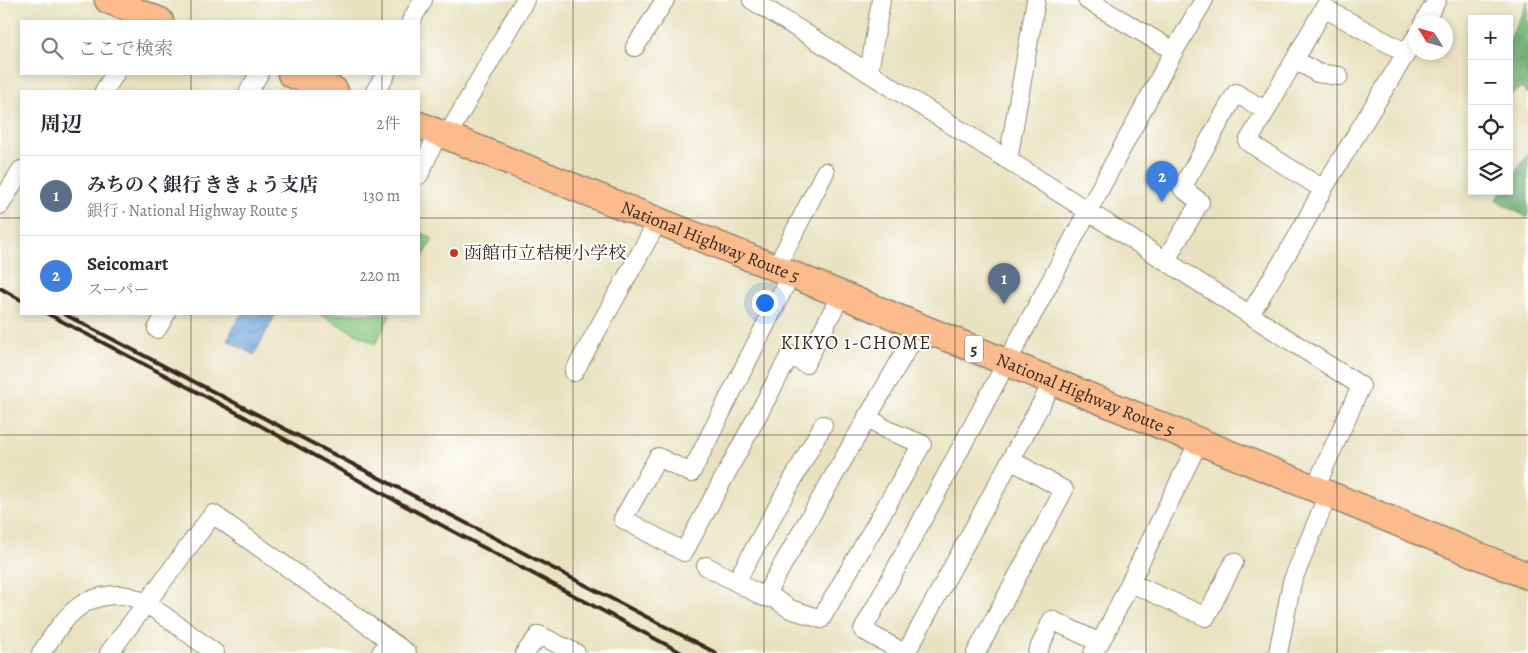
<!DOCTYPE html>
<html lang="ja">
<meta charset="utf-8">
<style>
body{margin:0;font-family:Alegreya,"Noto Serif JP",serif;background:#f7f7f7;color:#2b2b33}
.controls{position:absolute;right:15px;top:15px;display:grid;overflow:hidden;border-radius:0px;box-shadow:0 2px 8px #0003}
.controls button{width:45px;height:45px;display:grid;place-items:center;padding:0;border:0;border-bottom:1px solid #e1e1e2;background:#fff;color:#2b2b33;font:25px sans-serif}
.compass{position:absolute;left:1408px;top:15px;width:45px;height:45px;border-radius:50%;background:#fff;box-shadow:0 2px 8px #0003;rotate:307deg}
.you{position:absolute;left:764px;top:302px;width:18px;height:18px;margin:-12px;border:4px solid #fff;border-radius:50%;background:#1a73e8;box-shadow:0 0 0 8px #1a73e833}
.badge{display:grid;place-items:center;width:32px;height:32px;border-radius:50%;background:#c8321e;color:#fff;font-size:16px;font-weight:700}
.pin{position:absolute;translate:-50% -41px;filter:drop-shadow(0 1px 2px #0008)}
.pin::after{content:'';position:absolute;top:26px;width:18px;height:15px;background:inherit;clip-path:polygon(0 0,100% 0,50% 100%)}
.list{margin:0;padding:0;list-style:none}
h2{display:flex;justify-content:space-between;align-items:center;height:65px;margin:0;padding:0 20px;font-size:21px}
h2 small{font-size:16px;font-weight:400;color:#7c7c81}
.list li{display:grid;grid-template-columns:32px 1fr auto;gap:15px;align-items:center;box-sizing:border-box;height:80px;padding:0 20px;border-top:1px solid #e1e1e2}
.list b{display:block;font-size:19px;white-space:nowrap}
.list p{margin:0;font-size:16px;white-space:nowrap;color:#7c7c81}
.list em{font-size:16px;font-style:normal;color:#7c7c81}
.icon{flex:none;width:28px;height:28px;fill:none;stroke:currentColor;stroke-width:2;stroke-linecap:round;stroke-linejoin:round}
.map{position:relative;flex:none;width:1528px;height:653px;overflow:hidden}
.search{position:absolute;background:#fff;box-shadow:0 2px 8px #0003;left:20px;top:20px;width:400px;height:55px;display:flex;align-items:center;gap:12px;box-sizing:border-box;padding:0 18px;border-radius:0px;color:#7c7c81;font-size:19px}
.panel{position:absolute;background:#fff;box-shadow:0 2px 8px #0003;left:20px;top:90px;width:400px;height:225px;border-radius:0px}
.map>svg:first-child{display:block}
.grass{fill:#85c983;stroke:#607a50}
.forest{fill:url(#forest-crowns);stroke:#546c48}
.water{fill:url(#water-waves);stroke:#52667b}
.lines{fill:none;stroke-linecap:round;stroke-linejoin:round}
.minor-casing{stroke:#92866f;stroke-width:20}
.highway-casing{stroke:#92866f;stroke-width:29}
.minor{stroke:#fff;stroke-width:18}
.highway{stroke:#fbbb8d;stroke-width:26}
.rail{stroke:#3b2a1e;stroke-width:4}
.grid{fill:none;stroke:#3b2a1e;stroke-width:1;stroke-opacity:0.55}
.poi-dot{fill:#c8321e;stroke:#fff;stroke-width:2}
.labels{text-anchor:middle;stroke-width:4;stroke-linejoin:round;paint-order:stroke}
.shield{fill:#fff;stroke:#766a62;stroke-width:1}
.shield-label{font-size:16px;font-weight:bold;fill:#3b2a1e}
.street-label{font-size:18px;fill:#3b2a1e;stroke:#fff}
.poi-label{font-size:18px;fill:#3b2a1e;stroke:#fff;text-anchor:start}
.neighbourhood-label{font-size:19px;letter-spacing:1px;fill:#3b2a1e;stroke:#fff}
</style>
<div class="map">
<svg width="1528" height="653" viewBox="0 0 1528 653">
<defs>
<pattern id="forest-crowns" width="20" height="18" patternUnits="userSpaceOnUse" patternTransform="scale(1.25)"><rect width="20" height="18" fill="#6cad71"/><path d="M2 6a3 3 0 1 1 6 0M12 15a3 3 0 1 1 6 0" fill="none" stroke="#5a8d5c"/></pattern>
<pattern id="water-waves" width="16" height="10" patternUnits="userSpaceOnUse" patternTransform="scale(1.25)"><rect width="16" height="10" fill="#68a3d8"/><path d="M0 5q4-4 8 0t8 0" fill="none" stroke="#5785af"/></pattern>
</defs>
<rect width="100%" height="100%" fill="#fff"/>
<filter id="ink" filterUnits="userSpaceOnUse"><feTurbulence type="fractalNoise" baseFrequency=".02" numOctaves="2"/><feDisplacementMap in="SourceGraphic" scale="10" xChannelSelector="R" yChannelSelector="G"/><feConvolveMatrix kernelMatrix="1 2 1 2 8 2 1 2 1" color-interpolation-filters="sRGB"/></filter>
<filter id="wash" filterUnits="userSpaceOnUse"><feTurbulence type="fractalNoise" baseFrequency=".0096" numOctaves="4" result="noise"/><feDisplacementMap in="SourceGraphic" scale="20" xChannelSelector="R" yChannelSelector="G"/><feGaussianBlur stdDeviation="1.12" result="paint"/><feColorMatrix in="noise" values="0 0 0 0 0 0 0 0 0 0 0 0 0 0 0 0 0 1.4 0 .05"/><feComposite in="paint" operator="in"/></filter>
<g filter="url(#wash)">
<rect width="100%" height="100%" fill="#e8e2c0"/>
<path class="grass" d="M419,231L433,239L419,264Z
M319,314H391L375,344Z"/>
<path class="forest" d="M1528,0V94L1522,87L1509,96V41Z
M1528,154V218L1496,200L1502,191H1509V181Z"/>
<path class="water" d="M241,314H276L254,355L227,340Z"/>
</g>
<g filter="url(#ink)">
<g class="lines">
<g class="minor-casing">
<path id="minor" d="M752,0L1008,160L1361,386L1315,488
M1087,0L1174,51
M411,21L423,0
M1424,22L1437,0
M635,47L665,0
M1295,59L1317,73L1339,76
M869,73L881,0
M104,91L115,74
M249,91L259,74
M375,91L386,74
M449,137L453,126L525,0
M1008,160L1036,0
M419,175L438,133
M1323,189L1248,142L1324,8L1406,53
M0,205L21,170
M1166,260L1200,202L1182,188L1236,93L1266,111
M776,268L825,172
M791,274L691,473L658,457L623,519L684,552L790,355L805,364L841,295
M1250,314L1296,239L1323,189L1416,37
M157,329L166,314
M574,372L658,221
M706,566L764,597L775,599L790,609L821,619L922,444L887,430L867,416
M736,582L823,425
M1131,583L1206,617L1234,562
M764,597L908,347L917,340L923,329
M41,653C53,636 65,615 83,604C94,597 115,593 128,596C149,601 195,639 215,653
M109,653L213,514L407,653
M381,653L390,641
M525,653L539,635L576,653
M904,653L863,630L1174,51L1204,0
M906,653L1053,382
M976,653L1064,490L1011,460
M1037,653L1052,620L1100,643
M1093,653L1106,632L1199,441
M1278,653L1292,582L1324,504L1329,495"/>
</g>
<g class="highway-casing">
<g id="highway">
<path d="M108,0L160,21"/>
<path d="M291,74L335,91"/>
<path id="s1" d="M419,125L791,274L1528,576"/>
</g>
</g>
<use href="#minor" class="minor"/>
<use href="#highway" class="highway"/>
<path class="rail" d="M0,288L21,300
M48,314L243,416L398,502L682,653
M64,314L716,653"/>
</g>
</g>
<path class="grid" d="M191,0V21M382,0V21M573,0V653M764,0V653M955,0V653M1146,0V653M1337,0V653M191,74V91M382,74V91M0,218H21M419,218H1528M191,314V653M382,314V653M0,435H1528"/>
<circle class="poi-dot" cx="454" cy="253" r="5"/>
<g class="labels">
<rect class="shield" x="965" y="335.5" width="18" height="27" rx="4"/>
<g class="shield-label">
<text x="974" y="355">5</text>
</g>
<g class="street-label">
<text dy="6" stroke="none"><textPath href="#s1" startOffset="314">National Highway Route 5</textPath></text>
<text dy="6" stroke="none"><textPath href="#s1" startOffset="719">National Highway Route 5</textPath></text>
</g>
<g class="poi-label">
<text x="464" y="259">函館市立桔梗小学校</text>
</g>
<g class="neighbourhood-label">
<text x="856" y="349">KIKYO 1-CHOME</text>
</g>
</g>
</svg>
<div class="controls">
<button>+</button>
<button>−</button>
<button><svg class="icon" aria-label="locate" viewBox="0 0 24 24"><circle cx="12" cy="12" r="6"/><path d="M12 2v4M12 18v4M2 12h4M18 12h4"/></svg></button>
<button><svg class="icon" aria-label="layers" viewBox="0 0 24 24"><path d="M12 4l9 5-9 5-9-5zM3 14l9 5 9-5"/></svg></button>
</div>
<svg class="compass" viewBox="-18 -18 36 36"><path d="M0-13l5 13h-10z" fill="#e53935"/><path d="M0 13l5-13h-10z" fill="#7c7c81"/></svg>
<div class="you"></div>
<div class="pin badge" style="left:1004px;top:304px;background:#5c6f8a">1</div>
<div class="pin badge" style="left:1162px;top:202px;background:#3f7fe0">2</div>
<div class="search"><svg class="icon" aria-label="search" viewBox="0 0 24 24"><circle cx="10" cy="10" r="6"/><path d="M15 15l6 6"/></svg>ここで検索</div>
<section class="panel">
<h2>周辺<small>2件</small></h2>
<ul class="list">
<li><span class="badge" style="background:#5c6f8a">1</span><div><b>みちのく銀行 ききょう支店</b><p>銀行 · National Highway Route 5</p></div><em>130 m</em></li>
<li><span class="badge" style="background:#3f7fe0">2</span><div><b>Seicomart</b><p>スーパー</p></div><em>220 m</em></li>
</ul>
</section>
</div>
